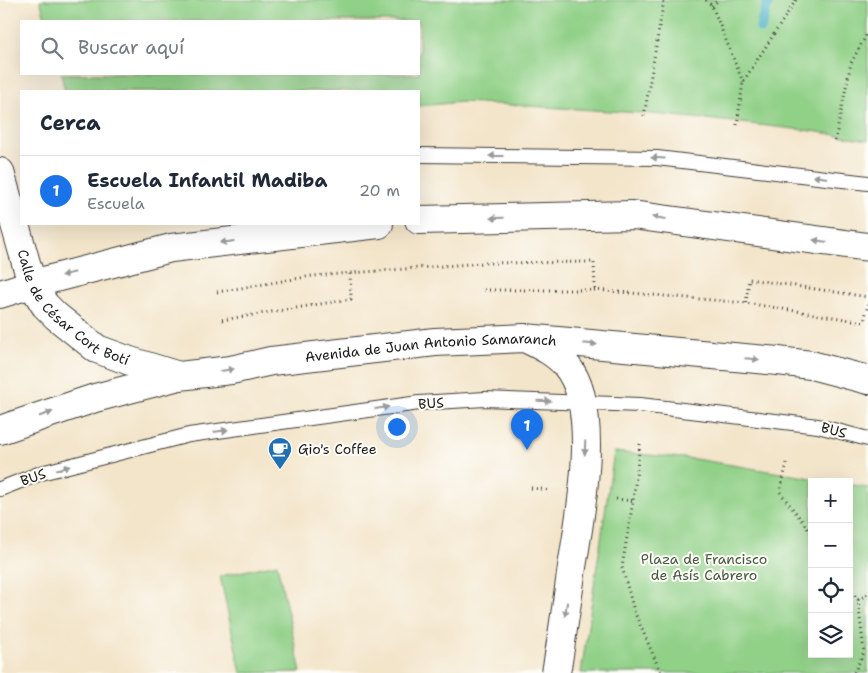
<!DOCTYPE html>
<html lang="es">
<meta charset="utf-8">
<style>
body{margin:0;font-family:"Shantell Sans",sans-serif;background:#f2f2f3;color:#1f2937}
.controls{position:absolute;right:15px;bottom:15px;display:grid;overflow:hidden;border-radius:0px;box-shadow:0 5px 20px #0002}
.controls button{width:45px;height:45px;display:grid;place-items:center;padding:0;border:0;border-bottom:1px solid #e0e1e3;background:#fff;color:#1f2937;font:25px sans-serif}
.you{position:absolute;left:396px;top:426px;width:18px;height:18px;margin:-12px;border:4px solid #fff;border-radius:50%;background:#1a73e8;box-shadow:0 0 0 8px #1a73e833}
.badge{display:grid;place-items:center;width:32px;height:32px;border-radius:50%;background:#1a73e8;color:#fff;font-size:16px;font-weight:700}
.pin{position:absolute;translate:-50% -41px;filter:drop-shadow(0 1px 2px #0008)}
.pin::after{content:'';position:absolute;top:26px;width:18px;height:15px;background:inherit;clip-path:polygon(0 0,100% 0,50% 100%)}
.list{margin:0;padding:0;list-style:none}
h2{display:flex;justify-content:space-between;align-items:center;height:65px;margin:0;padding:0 20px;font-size:21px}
h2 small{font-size:16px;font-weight:400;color:#747a83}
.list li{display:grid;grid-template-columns:32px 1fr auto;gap:15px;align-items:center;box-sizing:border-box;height:70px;padding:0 20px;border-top:1px solid #e0e1e3}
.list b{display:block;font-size:19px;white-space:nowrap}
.list p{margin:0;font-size:16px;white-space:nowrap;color:#747a83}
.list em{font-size:16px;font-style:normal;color:#747a83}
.icon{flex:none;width:28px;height:28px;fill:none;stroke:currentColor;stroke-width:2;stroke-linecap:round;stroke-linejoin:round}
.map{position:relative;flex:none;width:868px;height:673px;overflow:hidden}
.search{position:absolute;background:#fff;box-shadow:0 5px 20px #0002;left:20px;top:20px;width:400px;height:55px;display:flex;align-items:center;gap:12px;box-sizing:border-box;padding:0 18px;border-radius:0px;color:#747a83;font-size:19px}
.panel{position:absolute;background:#fff;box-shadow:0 5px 20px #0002;left:20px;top:90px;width:400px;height:135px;border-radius:0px}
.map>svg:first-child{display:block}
.green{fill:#90d087;stroke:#567652}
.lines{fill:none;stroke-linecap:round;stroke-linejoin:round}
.stream{stroke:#43adc3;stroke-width:11}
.service-casing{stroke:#3c3a36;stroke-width:16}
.minor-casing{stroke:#3c3a36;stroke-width:30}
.tertiary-casing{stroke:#3c3a36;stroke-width:30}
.path{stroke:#3c3a36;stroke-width:3;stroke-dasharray:1 4;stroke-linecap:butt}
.service{stroke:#fff;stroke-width:14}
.minor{stroke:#fff;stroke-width:28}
.tertiary{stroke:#fff;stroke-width:28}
.oneway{fill:#999}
.labels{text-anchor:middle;stroke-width:4;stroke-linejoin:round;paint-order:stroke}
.street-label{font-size:14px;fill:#1c1c1c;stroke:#fdfcf7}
.poi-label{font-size:14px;fill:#1c1c1c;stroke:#fdfcf7;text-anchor:start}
.park-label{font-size:14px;fill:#455b41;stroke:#fdfcf7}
</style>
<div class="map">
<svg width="868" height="673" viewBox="0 0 868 673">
<rect width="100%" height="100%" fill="#fdfcf7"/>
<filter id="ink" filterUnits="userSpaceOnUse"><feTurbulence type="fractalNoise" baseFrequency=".02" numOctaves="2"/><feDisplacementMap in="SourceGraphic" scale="10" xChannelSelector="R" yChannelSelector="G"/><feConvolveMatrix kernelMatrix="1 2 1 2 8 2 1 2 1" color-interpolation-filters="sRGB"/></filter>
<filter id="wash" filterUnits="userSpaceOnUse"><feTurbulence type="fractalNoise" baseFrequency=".0096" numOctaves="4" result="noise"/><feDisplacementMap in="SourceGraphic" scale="20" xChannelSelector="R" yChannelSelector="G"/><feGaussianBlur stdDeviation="1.12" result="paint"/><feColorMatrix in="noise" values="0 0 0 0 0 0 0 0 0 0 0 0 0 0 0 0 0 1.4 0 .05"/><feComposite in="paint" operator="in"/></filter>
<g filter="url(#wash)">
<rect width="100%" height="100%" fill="#f3e5ca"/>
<path class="green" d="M40,0H868V140L812,131L715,120L641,113L462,102L419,106V91H65L61,74H419V21H46Z
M614,452L695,459L836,482H812V654H849V484L868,488V673H581Z
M277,564L301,672L241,673L220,576Z"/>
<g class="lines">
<path class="stream" d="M761,28L768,0"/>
</g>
</g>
<g filter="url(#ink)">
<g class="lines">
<g class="service-casing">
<path id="service" d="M419,155L657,158L868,183
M0,489L41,473L189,435L419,403L485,399L640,405L818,426L868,439"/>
</g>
<g class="minor-casing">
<g id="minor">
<path id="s1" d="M0,172L32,284L45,305L56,316L97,349L130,361L179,376"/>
<path d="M525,338C539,345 555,352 566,365C602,407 580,516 572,567C567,602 562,638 556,673"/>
</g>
</g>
<g class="tertiary-casing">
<g id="tertiary">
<path d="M419,220L632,215L868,247"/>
<path d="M0,294L32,284L171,248L379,224"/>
<path id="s2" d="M0,430L95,398L179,376L231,370L271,361L435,342L525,338L778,361L811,365L868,380"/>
</g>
</g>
<path class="path" d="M706,0L712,6L743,82
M712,6L718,0
M644,116L664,0
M737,125L743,82L796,0
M835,141L851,63L868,32
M484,290H595L746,303L864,322L868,304
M217,292L312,276L483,263L594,262L595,290
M746,303L749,279L868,297
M222,320L351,299L350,273
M640,444L633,501L622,567L634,611L661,673
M787,463L780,492L812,534
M531,488L550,490
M616,499L633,501
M849,587L858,600L864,652L854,673
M858,600L868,594"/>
<use href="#service" class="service"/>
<use href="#minor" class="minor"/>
<use href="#tertiary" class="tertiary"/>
</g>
<defs><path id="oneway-solid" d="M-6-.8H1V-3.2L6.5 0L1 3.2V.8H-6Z" transform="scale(1.25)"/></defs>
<g class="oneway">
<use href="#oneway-solid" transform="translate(496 156) rotate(-180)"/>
<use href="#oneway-solid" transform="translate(658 158) rotate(-176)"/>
<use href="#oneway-solid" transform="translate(820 177) rotate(-173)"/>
<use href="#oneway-solid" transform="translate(497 218) rotate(178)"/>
<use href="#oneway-solid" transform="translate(659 218) rotate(-172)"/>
<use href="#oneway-solid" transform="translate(820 241) rotate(-172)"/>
<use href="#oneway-solid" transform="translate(227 242) rotate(173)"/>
<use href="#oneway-solid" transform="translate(68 274) rotate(166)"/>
<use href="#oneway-solid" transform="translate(590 344) rotate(5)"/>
<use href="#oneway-solid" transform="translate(752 359) rotate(5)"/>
<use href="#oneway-solid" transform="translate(227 370) rotate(-9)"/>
<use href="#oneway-solid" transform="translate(544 401) rotate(2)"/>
<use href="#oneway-solid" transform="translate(382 408) rotate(-8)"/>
<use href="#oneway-solid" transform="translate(46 414) rotate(-19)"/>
<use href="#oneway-solid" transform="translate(221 431) rotate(-8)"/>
<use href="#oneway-solid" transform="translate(585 448) rotate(92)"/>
<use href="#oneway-solid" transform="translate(63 468) rotate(-14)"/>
<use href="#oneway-solid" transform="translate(566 609) rotate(99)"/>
</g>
</g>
<defs>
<g id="cafe-pin" transform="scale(1.25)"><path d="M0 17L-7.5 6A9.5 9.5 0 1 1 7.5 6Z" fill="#1f6fb2" stroke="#fdfcf7"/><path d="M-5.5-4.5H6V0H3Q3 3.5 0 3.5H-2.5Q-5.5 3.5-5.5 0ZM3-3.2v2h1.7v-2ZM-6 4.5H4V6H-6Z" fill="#fff"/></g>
</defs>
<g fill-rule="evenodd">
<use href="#cafe-pin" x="280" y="449"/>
</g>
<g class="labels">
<g class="street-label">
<text dy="5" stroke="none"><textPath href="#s1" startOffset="162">Calle de César Cort Botí</textPath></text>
<text dy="5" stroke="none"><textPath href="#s2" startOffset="441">Avenida de Juan Antonio Samaranch</textPath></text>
<text transform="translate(431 403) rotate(-4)" y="5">BUS</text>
<text transform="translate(834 430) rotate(15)" y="5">BUS</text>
<text transform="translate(33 477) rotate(-19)" y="5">BUS</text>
</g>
<g class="poi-label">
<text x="298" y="454">Gio's Coffee</text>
</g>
<g class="park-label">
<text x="704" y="564">Plaza de Francisco<tspan x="704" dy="16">de Asís Cabrero</tspan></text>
</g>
</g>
</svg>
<div class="controls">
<button>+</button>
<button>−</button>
<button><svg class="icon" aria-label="locate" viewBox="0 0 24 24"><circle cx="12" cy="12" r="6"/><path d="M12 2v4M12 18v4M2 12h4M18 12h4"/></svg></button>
<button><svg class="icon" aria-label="layers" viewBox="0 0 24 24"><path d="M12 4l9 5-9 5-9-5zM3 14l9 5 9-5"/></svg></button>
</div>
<div class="you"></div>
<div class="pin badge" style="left:527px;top:450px">1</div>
<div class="search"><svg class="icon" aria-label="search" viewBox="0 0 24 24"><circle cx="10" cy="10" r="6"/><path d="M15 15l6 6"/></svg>Buscar aquí</div>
<section class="panel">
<h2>Cerca<small></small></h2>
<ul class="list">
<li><span class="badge">1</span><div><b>Escuela Infantil Madiba</b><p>Escuela</p></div><em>20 m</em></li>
</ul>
</section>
</div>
